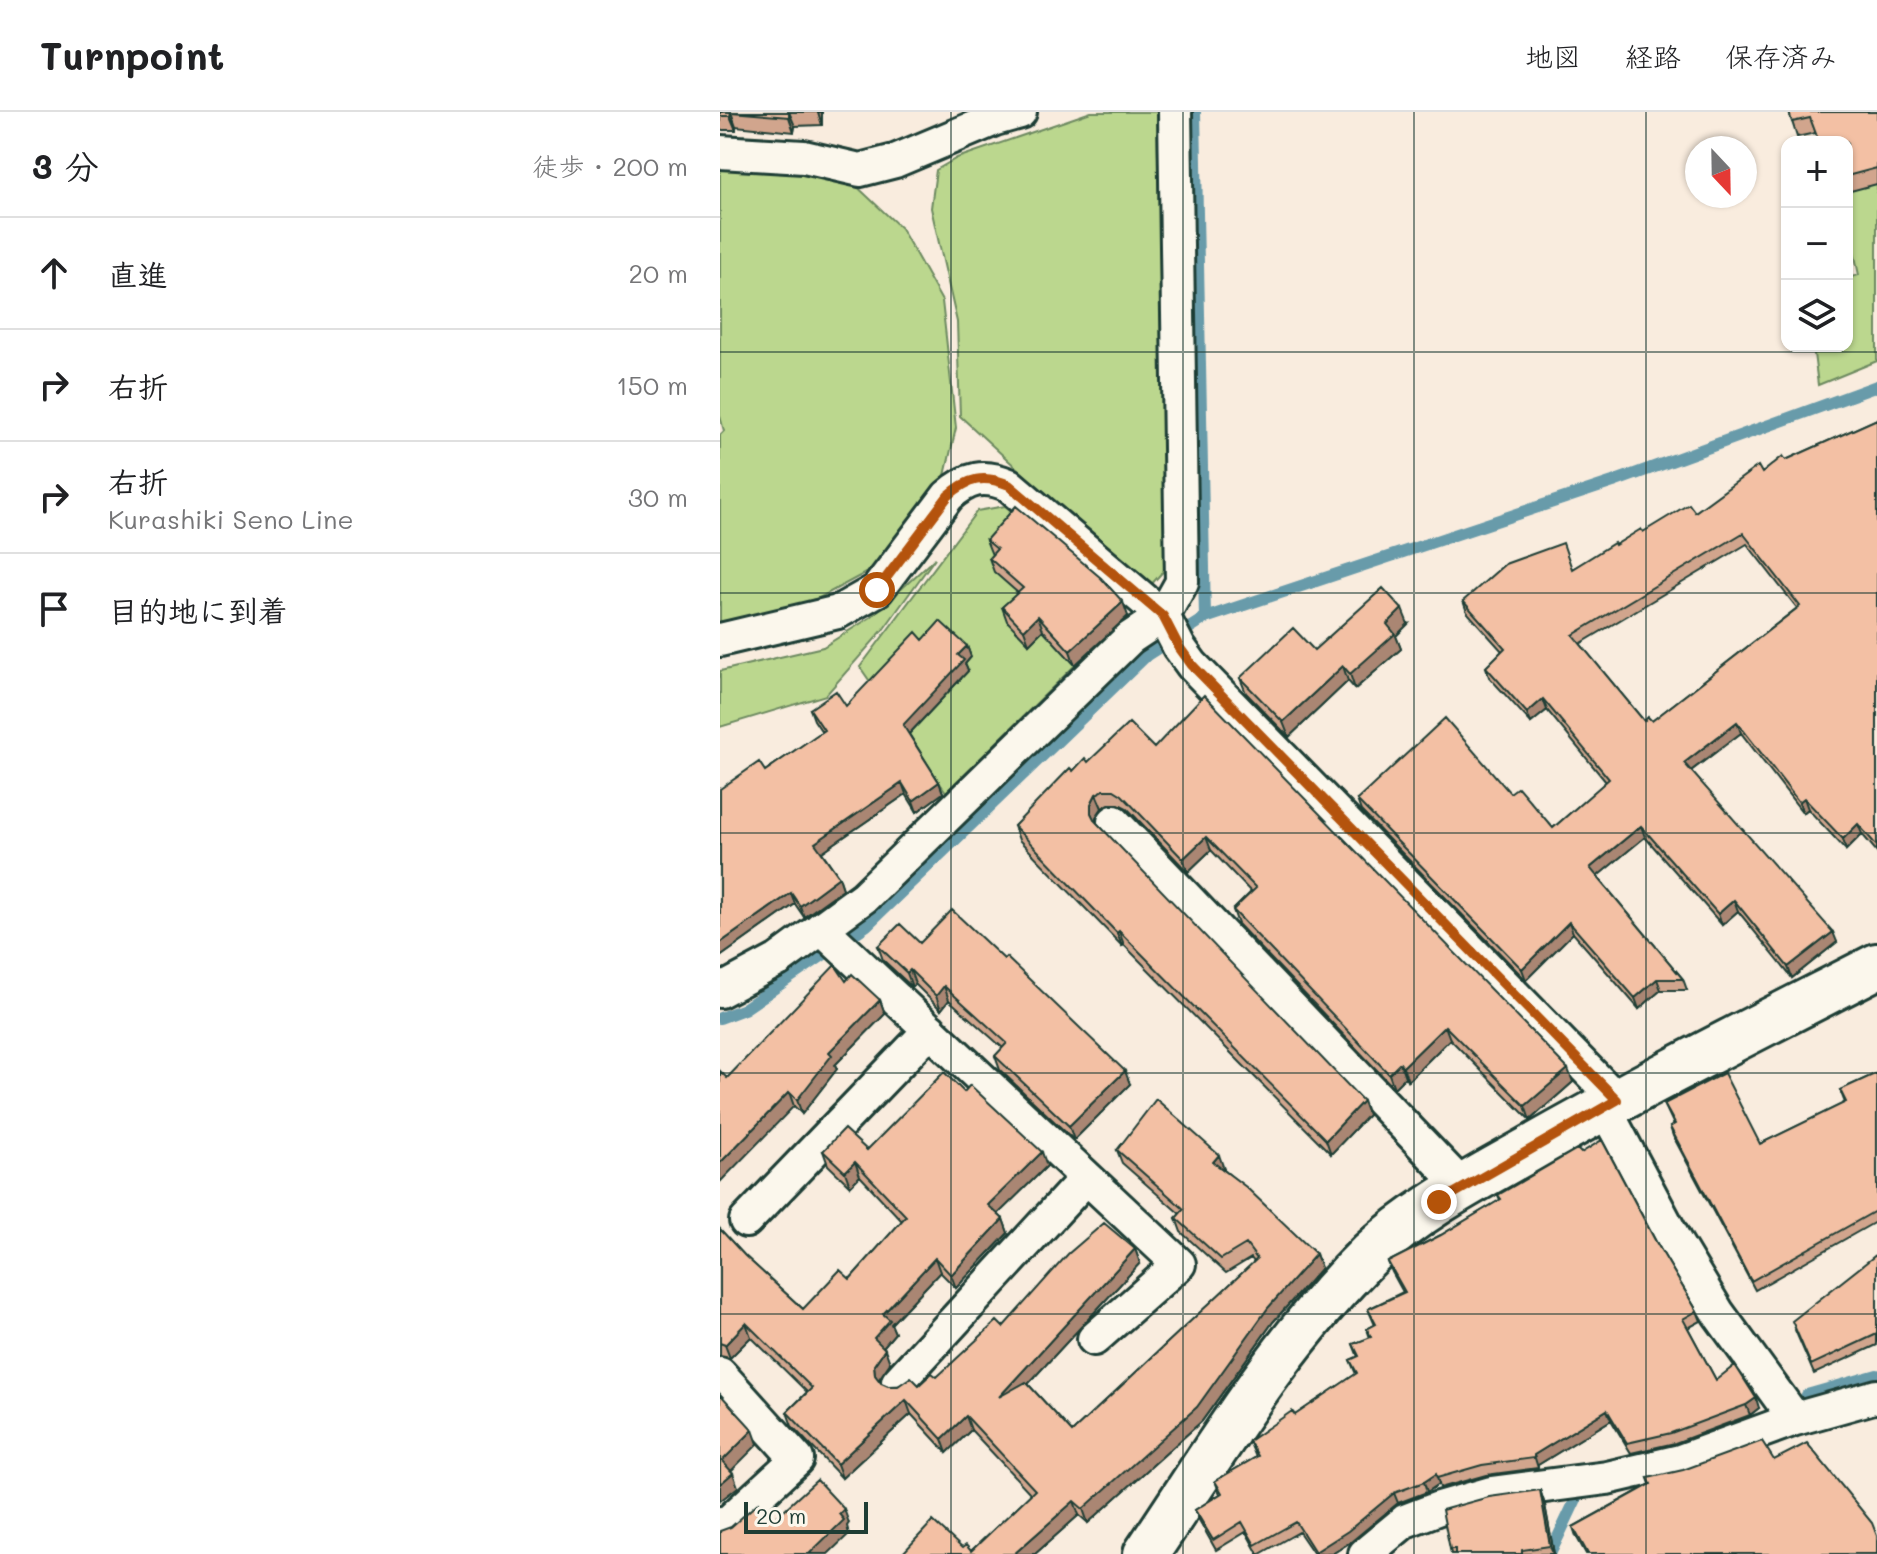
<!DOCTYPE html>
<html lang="ja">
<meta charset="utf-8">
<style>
body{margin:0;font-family:Mali,"Klee One",sans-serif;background:#f6f6f6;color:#202124}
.controls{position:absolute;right:24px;top:24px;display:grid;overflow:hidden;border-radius:16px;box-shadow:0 2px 6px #0004}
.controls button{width:72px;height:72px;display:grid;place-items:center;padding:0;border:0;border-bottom:2px solid #e0e0e0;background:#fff;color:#202124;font:40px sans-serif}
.compass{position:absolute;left:965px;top:24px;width:72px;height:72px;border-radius:50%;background:#fff;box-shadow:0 2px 6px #0004;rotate:158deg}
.scale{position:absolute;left:24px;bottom:20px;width:124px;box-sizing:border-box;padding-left:8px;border:4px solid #1f3d34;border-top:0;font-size:22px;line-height:28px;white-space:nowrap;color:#1f3d34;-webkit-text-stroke:6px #fbf7ec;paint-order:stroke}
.stop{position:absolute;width:24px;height:24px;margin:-18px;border:6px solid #b45309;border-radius:50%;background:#fff}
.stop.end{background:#b45309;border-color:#fff;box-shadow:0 2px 8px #0008}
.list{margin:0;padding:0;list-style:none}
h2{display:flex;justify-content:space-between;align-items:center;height:104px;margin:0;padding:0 32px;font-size:34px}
h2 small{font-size:26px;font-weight:400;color:#757577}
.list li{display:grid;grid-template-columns:52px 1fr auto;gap:24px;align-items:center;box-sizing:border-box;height:112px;padding:0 32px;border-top:2px solid #e0e0e0}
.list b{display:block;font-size:30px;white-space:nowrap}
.list p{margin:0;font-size:26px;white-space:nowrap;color:#757577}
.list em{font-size:26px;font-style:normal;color:#757577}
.icon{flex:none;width:44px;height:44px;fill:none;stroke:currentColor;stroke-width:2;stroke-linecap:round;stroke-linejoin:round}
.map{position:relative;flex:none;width:1157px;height:1442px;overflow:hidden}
header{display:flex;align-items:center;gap:48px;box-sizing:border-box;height:112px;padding:0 40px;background:#fff;border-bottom:2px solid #e0e0e0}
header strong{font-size:38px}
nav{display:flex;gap:44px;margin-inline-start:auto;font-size:28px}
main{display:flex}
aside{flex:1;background:#fff}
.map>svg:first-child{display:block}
.green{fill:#bbd78e;stroke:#6d8a61;stroke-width:2}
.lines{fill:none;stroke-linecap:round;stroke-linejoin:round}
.stream{stroke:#679baa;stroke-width:12}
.minor-casing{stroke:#1f3d34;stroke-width:38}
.secondary-casing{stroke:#1f3d34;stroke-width:50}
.minor{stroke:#fbf7ec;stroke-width:32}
.secondary{stroke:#fbf7ec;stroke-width:44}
.wall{fill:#d1a58d;stroke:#1f3d34;stroke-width:2;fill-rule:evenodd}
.shaded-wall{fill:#aa8673;stroke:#1f3d34;stroke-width:2}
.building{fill:#f3c0a4;stroke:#1f3d34;stroke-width:2;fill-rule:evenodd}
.route{stroke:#b45309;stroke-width:10}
.grid{fill:none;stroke:#1f3d34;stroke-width:2;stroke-opacity:0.55}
</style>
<header>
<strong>Turnpoint</strong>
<nav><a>地図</a><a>経路</a><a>保存済み</a></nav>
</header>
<main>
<aside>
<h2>3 分<small>徒歩 · 200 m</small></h2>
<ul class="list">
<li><svg class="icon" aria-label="ahead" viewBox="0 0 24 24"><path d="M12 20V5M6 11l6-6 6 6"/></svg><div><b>直進</b></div><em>20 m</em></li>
<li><svg class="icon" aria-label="right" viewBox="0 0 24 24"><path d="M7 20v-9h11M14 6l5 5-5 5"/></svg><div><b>右折</b></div><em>150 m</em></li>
<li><svg class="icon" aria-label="right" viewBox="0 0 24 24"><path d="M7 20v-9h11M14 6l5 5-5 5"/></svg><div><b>右折</b><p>Kurashiki Seno Line</p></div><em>30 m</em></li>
<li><svg class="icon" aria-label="arrive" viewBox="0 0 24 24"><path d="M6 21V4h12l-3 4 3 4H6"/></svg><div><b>目的地に到着</b></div></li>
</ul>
</aside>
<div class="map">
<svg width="1157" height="1442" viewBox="0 0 1157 1442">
<rect width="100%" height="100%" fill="#f9ecde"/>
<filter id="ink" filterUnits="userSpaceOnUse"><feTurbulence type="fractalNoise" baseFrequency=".0125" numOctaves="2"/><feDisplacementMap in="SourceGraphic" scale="16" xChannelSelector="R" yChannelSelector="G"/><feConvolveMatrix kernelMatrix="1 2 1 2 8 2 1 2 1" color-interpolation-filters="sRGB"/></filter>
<g filter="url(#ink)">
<path class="green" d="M371,0H437L447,455L428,476L240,304L237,210L211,96L216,58L237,46Z
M0,52H42L130,68L181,116L222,189L236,316L221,381L164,451L99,486L24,508L0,510V323L4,319L0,304Z
M1157,71V249L1098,273L1093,234H1127V166L1139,163L1127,107V77Z
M285,394L399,487L401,508L226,680L140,555L257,399Z
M215,446L163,518L106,583L0,615V559L103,535L151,505Z"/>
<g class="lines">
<path class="stream" d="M475,0L485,506
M0,906L24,897L147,813L427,543L485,506L893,370L1157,274
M1087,1283L1157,1263
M830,1442L857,1385"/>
<g class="minor-casing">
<path id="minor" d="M0,40L84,45L140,58L175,49L275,7L300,0
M0,528L118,500L157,478L228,384C248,366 264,362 289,373L443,504L459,535L472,553L897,988
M394,710L743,1075
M101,816L459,1152L374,1227
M0,879L58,848L144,785L410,526L443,504L462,470L455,0
M884,995L956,1131L998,1201L1075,1307
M26,1109L210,918
M0,1262L77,1347L3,1415L0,1411
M178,1270L366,1066
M645,1442L685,1409L719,1396L771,1381L887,1366L960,1349L1075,1307L1157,1284"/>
</g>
<g class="secondary-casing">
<path id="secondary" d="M426,1442C496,1338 561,1229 651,1141C695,1099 755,1068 808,1038C922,973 1040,914 1157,854"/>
</g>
<use href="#minor" class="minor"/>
<use href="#secondary" class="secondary"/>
</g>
<path class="wall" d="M0,0H102V13L75,14L74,20L16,14V18H0Z
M1069,0H1157V72L1127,80V30L1095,21L1077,25Z
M1157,307V740L1142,722L1126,738L1088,697L1083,701L1021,621L971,659L1117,830L1072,866L1018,799L1002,813L925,725L877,764L963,867L967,878H941L919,897L853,821L806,868L641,699L637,688L790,681L833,716L886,670L827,598L811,611L769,565L766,555L782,539L747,500L743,489L852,457L895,433L923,420L975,400L1066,348ZM1027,432L1077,496L932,609H924L860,532Z
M266,428L408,504L355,553L323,518L309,532L287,509L282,495L298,481L274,460L269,446L272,443Z
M688,512L676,524L681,537L635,577L628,569L569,625L526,581L520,566L594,538Z
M203,528L247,534L251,545L245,552L248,559L189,622L219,670L223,681L197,700L186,682L102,740L119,765L123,777L84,805L75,792L0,845L45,659L102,620L94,608L90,597L126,594Z
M434,636L853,970L810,1008L730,927L688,969L685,965L674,976L518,812L513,798L531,780L491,738L468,760L407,696L399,692H389L382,696L376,705V710L648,1003L611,1042L404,833L402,834L299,728L294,714L353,659L368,650Z
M200,831L410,972L354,1028L280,958L275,944L283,936L229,888L221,898L195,872L192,875L163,848L158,834Z
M126,869L160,888L165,902L115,953L117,957L82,1002L74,994L7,966Z
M1157,961V1109L1035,1178L953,1024L950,1015L954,1013L944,992L1040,1032L1125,991L1120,978Z
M244,980L327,1054L278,1102L283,1107L288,1121L236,1176L220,1160L171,1212L175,1221L163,1235L170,1251L159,1267L161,1271L168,1274L199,1273L217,1265L283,1215L415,1137L420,1151L308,1272L352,1320L534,1150L531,1146L506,1161L461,1120L456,1106L460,1102L402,1051L397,1038L504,1057V1058L596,1142L601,1156L553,1210L482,1309L368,1411L359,1403L315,1442H182L242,1436L251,1439L311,1382L251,1318L227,1341L191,1302L122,1366L72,1314L67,1300L87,1280L31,1225L10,1246L0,1244V1117L25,1144L83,1197L130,1167L182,1109L140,1064L130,1074L108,1053L103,1039L147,1038Z
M778,1083L936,1130L977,1199L981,1209L968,1216L996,1268L1039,1296L1030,1303L955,1331L911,1341L891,1308L818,1353V1356L766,1363L720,1376L719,1372L707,1380L678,1391L632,1429L612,1442H594L579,1420L540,1442H538L526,1420L496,1438L479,1408L475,1398L500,1382L495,1369L536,1345L529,1329L575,1303L636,1262L630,1248L638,1245L633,1232L650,1226L647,1217L655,1213L648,1197L683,1180L672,1160L668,1150L721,1123L780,1088Z
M1157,1142V1233L1094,1262L1075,1218Z
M1054,1348L1157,1442H866L856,1424L853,1415L930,1372L928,1366Z
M820,1378L825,1393L834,1442H731L730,1437Z"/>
<path class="shaded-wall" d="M11,0L16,14V18L10,4Z
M69,0L75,14L74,20L69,5Z
M98,0H102V13Z
M403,490L408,504L355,553L350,539Z
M682,497L688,512L676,524L681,537L635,577L630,562L667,512Z
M318,504L323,518L309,532L304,518Z
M247,534L251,545L245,552L248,559L187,624L183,613L238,543Z
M623,554L628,569L569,625L563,610Z
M823,587L827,598L811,611L807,601Z
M1017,610L1021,621L968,661L964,651Z
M219,670L223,681L197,700L193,689Z
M182,671L186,682L99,742L95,731Z
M376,682L382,696L376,705V715L371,701V692Z
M1084,686L1088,697L1083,701L1079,690Z
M1138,712L1142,722L1126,738L1123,727Z
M921,714L925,725L874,767L870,756Z
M486,725L491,738L468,760L463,747Z
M119,765L123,777L84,805L80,794Z
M71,781L75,792L0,845V831Z
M1014,788L1018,799L1002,813L998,802Z
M849,810L853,821L806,868L802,857Z
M399,819L404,833L402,834L397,821Z
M1113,820L1117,830L1072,866L1068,855Z
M190,858L195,872L192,875L187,861Z
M937,867L941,878L919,897L915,886Z
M224,874L229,888L221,898L216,884Z
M160,888L165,902L115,953L117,957L82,1002L77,988L109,940Z
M725,914L730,927L688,969L683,955Z
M680,951L685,965L674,976L669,962Z
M848,957L853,970L810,1008L805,994Z
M405,959L410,972L354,1028L349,1014Z
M69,980L74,994L0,1070V1051Z
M643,989L648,1003L611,1042L606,1028Z
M322,1040L327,1054L273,1107L268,1093Z
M499,1043L504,1057L498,1064L493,1050Z
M135,1050L140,1064L130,1074L125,1060Z
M283,1107L288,1121L236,1176L231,1163Z
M415,1137L420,1151L284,1298L279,1285Z
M596,1142L601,1156L553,1210L482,1309L368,1411L363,1397Z
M215,1146L220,1160L171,1212L175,1221L159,1240L154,1226L163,1202Z
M26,1211L31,1225L10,1246L5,1233Z
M165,1237L170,1251L159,1267L160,1276L155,1263L154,1253Z
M1036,1286L1039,1296L1030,1303L1026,1293Z
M186,1288L191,1302L122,1366L117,1352Z
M887,1298L891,1308L818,1353V1356L814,1343Z
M246,1304L251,1318L227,1341L222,1327Z
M33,1318L38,1332L7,1363L2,1349Z
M13,1361L18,1375L0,1389V1372Z
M716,1362L719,1372L707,1380L704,1370Z
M820,1378L825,1393L834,1442H833L830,1434Z
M674,1381L678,1391L632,1429L612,1442H596L595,1440Z
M354,1389L359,1403L315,1442H294Z
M124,1397L129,1411L127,1414L129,1422L108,1442H89Z"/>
<path class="building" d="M0,0H11L10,4H0Z
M11,0H69V5Z
M1069,0H1157V56L1127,64V30H1099L1090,6L1072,10Z
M1157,307V734L1138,712L1123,727L1084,686L1079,690L1017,610L964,651L1113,820L1068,855L1014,788L998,802L921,714L870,756L963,867H937L915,886L849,810L802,857L637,688L725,606L790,681L798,675L833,716L889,667L823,587L807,601L766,555L785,536L743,489L785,452L843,431L852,457L894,431L895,433L921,417L923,420L969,392L975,400L1038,354L1042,361L1063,344L1066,348ZM1023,421L1080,494L932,609L928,605L924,609L853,523Z
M296,394L381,466L403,490L350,539L318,504L304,518L282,495L303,476L269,446L277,437L266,428Z
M663,476L682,497L667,512L675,522L630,562L623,554L563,610L520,566L573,516L594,538Z
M220,509L247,534L238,543L244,548L183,613L219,670L193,689L182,671L95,731L119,765L80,794L71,781L0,831V677L39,650L45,659L104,618L90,597L116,579L126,594L196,520L203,528Z
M484,583L848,957L805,994L725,914L683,955L680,951L669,962L513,798L536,776L486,725L463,747L402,683L394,678H384L376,682L371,692V701L375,709L643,989L606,1028L399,819L397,821L294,714L350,656L353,659L365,646L368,650L409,611L434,636Z
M232,798L284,847L286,845L405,959L349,1014L275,944L287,931L224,874L216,884L190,858L187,861L158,834L180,812L200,831Z
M115,853L126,869L132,862L160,888L109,940L112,943L77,988L69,980L0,1051V959L7,966Z
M224,960L244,980L250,973L322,1040L268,1093L283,1107L231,1163L215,1146L163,1202L170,1208L154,1226L165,1237L154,1253L155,1263L161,1271L168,1274H178L191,1265L199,1273L212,1261L217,1265L277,1209L283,1215L348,1142L384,1111L415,1137L279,1285L306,1270L352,1320L537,1147L526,1132L501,1147L456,1106L464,1097L397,1038L436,987L499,1043L493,1050L526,1075L596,1142L548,1196L477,1295L363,1397L354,1389L294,1442H182L213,1409L242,1436L246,1433L251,1439L315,1378L246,1304L222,1327L186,1288L117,1352L67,1300L92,1276L26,1211L5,1233L0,1231V1117L25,1144L83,1197L120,1158L130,1167L186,1104L135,1050L125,1060L103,1039L124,1017L147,1038Z
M1004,961L1040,1032L1126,990L1120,978L1157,961V1098L1031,1169L950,1015L955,1012L944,992Z
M882,1028L936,1130L977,1199L963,1207L996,1268L1015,1253L1036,1286L1026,1293L951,1321L907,1331L887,1298L814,1343V1346L762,1353L717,1366L716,1362L704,1370L674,1381L628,1419L595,1440L576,1410L535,1433L522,1410L493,1428L475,1398L502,1381L495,1369L538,1344L529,1329L572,1299L575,1303L637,1261L630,1248L639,1244L633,1232L651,1225L647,1217L656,1212L648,1197L685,1180L668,1150L721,1123L781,1087L778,1083L840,1047L857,1037L861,1041Z
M1157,1142V1222L1091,1253L1072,1209Z
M0,1282L33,1318L2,1349L13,1361L0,1372Z
M1042,1329L1054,1348L1087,1331L1152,1411L1157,1424V1442H868L853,1415L931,1372L928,1366L963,1358Z
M97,1368L124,1397L119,1402L124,1408L89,1442H0V1419L11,1415L39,1390L54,1407Z
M820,1378L830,1434L802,1438V1442H735V1437H730L722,1398L769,1385Z"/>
</g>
<g class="lines" filter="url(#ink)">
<path class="route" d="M157,478L228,384C248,366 264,362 289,373L443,504L459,535L472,553L897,988L719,1090"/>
</g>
<path class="grid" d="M231,0V1442M463,0V1442M694,0V1442M926,0V1442M0,240H1157M0,481H1157M0,721H1157M0,961H1157M0,1202H1157"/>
</svg>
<div class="controls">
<button>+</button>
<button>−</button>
<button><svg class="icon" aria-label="layers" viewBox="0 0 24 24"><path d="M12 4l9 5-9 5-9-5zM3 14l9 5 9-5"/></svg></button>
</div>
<svg class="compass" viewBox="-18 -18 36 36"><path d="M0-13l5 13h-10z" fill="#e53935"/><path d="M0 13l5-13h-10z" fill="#757577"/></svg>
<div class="scale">20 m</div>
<div class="stop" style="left:157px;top:478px"></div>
<div class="stop end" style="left:719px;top:1090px"></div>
</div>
</main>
